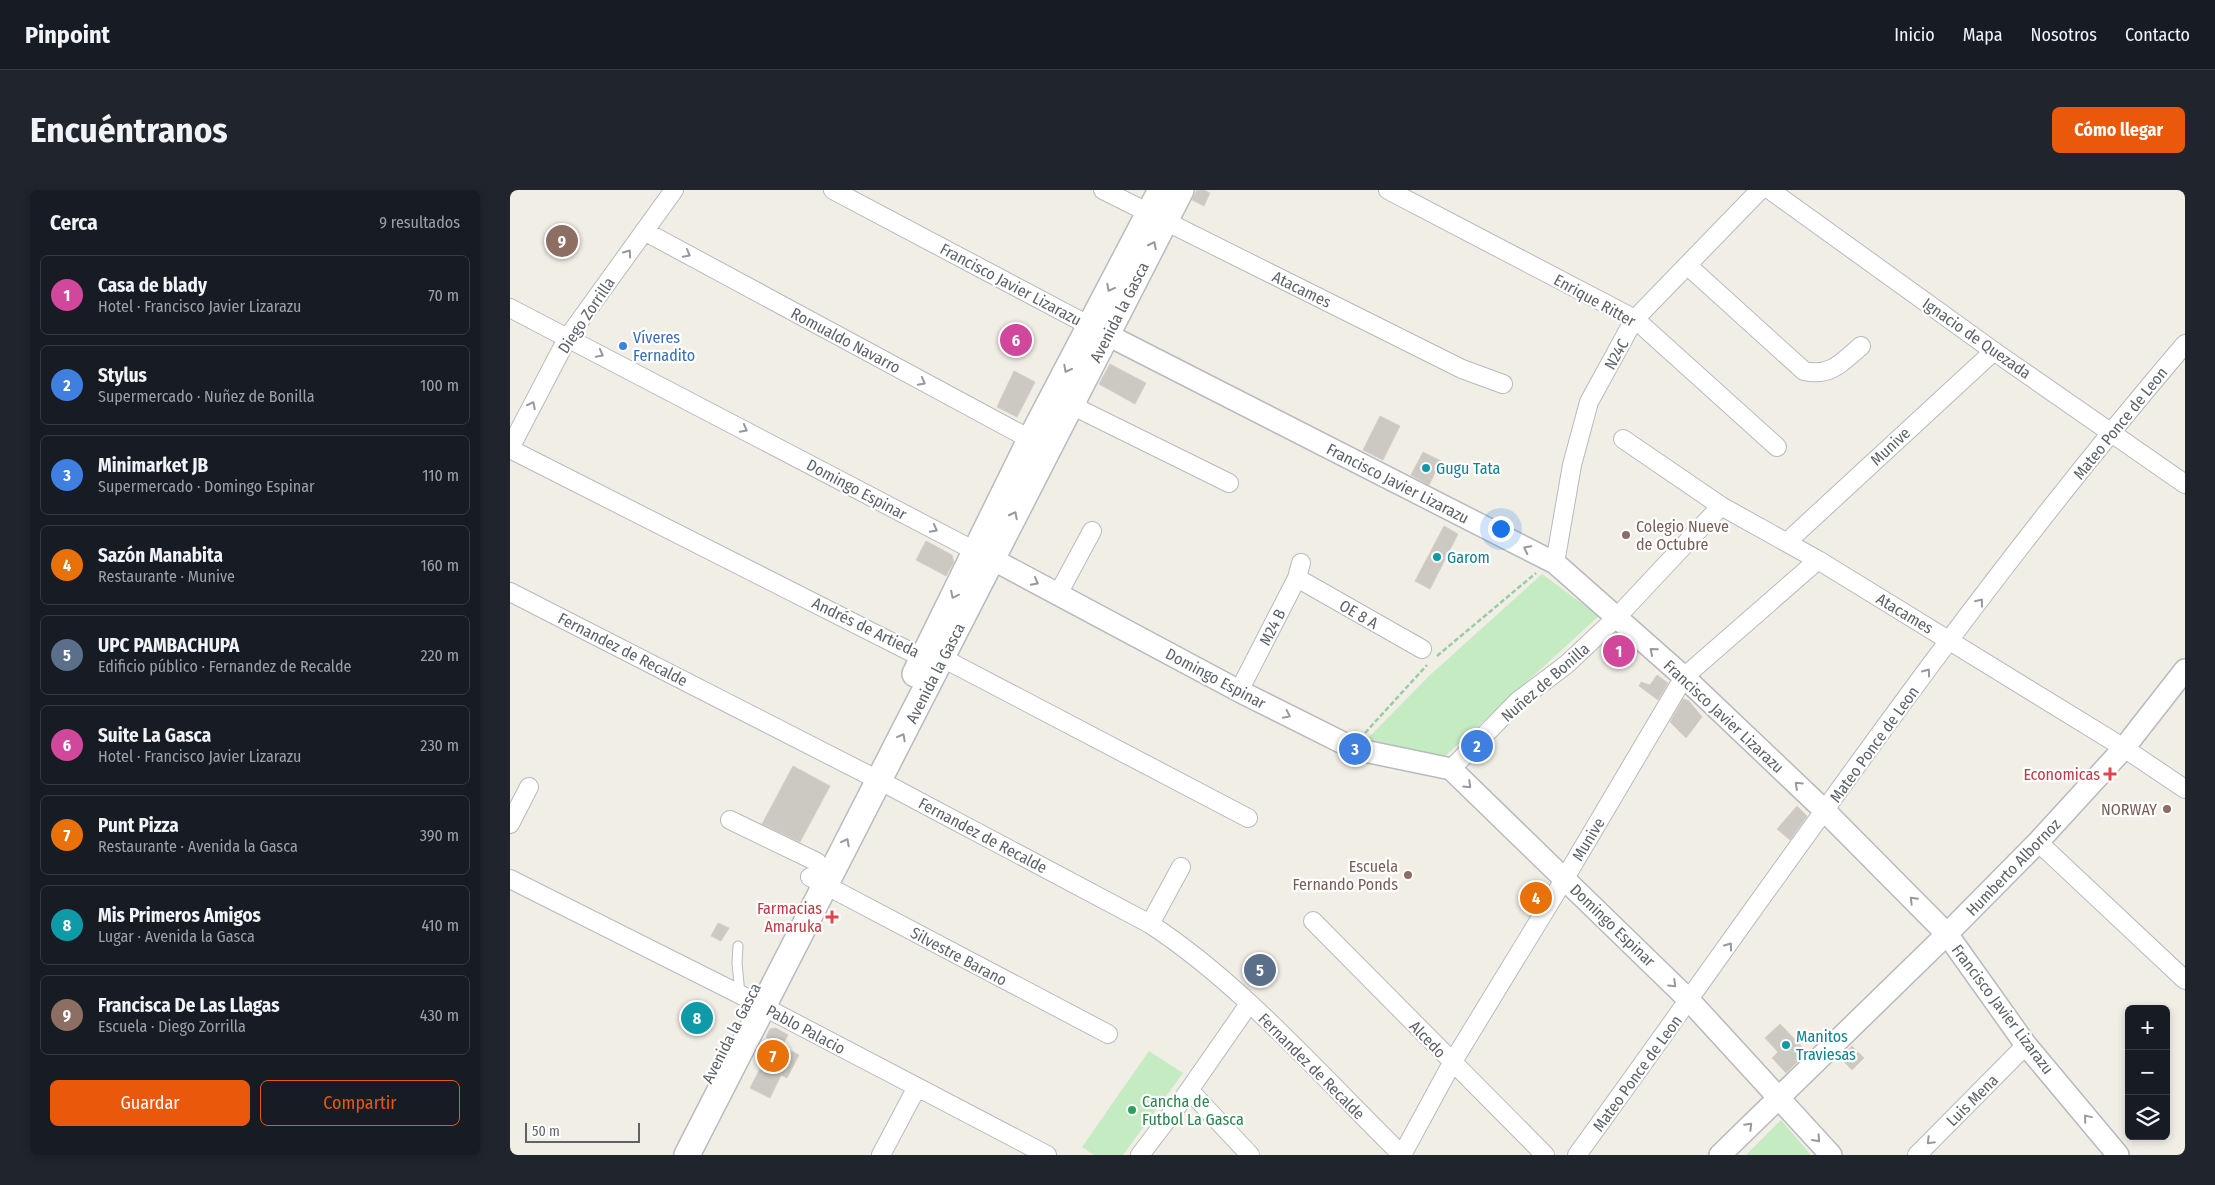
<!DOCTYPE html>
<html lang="es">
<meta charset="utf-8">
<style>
body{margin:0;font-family:"Fira Sans Condensed",sans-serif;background:#20242c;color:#f1f3f6}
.controls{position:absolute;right:15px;bottom:15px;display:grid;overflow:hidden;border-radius:8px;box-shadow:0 2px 8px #0003}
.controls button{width:45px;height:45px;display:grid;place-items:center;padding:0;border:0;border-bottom:1px solid #363941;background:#171b24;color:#f1f3f6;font:25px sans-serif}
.scale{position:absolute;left:15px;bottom:12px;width:115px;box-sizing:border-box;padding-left:5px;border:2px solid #5d6368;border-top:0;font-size:14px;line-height:18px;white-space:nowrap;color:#5d6368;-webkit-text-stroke:4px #fff;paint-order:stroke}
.you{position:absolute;left:990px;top:338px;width:18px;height:18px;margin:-12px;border:4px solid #fff;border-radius:50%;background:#1a73e8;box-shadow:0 0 0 8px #1a73e833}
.badge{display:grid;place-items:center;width:32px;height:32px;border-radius:50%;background:#ea580c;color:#fff;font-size:16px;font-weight:700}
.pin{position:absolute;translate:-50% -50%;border:2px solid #fff;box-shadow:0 1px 5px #0006}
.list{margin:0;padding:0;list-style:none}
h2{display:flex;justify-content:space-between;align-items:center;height:65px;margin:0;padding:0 20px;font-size:21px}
h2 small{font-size:16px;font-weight:400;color:#9ea1a6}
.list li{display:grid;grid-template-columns:32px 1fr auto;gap:15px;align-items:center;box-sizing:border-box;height:80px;margin:0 10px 10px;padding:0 10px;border:1px solid #363941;border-radius:8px}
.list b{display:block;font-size:19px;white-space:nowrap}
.list p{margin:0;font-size:16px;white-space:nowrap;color:#9ea1a6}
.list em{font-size:16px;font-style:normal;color:#9ea1a6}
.actions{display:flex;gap:10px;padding:15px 20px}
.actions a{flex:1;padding:11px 0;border:1px solid #ea580c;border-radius:8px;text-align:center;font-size:18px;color:#ea580c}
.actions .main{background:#ea580c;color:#fff}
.icon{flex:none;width:28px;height:28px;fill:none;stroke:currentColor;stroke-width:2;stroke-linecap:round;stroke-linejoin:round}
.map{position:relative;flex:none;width:1675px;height:965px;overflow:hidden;border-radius:8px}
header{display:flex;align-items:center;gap:30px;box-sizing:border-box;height:70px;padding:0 25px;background:#171b24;border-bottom:1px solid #363941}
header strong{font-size:24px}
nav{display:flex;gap:28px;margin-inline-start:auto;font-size:18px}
.intro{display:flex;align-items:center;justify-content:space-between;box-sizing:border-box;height:120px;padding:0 30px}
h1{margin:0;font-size:35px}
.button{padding:12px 22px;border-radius:8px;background:#ea580c;color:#fff;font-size:18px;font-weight:700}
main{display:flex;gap:30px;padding:0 30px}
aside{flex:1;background:#171b24;border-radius:8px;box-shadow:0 2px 8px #0003}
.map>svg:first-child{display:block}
.green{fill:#c4ebc1}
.building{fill:#ccc9c3;stroke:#d7cfc4}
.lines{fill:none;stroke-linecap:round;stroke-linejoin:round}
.service-casing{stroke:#b6babe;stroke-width:11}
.minor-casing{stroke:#b6babe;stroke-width:20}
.tertiary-casing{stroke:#b6babe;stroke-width:24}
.secondary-casing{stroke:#b7bcc1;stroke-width:28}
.path{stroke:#98cda3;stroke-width:2.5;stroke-dasharray:5 2.5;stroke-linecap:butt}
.service{stroke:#fff;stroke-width:9}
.minor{stroke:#fff;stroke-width:18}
.tertiary{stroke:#fff;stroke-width:21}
.secondary{stroke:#fff;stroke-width:25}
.oneway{stroke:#969a9d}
.shop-dot{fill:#3f7fe0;stroke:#fff;stroke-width:2}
.culture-dot{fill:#0f9aa8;stroke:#fff;stroke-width:2}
.education-dot{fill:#8d6e63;stroke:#fff;stroke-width:2}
.health-dot{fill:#e0444e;stroke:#fff;stroke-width:2}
.leisure-dot{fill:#2e9e5b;stroke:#fff;stroke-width:2}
.labels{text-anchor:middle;stroke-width:4.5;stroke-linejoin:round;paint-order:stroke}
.street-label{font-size:16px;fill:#5d6368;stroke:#fff}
.shop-label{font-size:16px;fill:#366cbe;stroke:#fff;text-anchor:start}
.culture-label{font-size:16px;fill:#0d838f;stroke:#fff;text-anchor:start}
.education-label{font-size:16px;fill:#785e54;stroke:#fff;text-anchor:end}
.health-label{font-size:16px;fill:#be3a42;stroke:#fff;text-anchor:end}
.leisure-label{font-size:16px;fill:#27864d;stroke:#fff;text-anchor:start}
</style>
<header>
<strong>Pinpoint</strong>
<nav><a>Inicio</a><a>Mapa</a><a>Nosotros</a><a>Contacto</a></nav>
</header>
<div class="intro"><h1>Encuéntranos</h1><a class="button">Cómo llegar</a></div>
<main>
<aside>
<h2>Cerca<small>9 resultados</small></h2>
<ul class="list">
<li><span class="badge" style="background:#d1479c">1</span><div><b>Casa de blady</b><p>Hotel · Francisco Javier Lizarazu</p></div><em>70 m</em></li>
<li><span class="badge" style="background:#3f7fe0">2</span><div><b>Stylus</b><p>Supermercado · Nuñez de Bonilla</p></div><em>100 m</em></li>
<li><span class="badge" style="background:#3f7fe0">3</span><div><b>Minimarket JB</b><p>Supermercado · Domingo Espinar</p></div><em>110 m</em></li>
<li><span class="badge" style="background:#e8710a">4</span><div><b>Sazón Manabita</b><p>Restaurante · Munive</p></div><em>160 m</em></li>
<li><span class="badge" style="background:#5c6f8a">5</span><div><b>UPC PAMBACHUPA</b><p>Edificio público · Fernandez de Recalde</p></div><em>220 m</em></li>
<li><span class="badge" style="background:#d1479c">6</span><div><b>Suite La Gasca</b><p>Hotel · Francisco Javier Lizarazu</p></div><em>230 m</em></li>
<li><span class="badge" style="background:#e8710a">7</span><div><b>Punt Pizza</b><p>Restaurante · Avenida la Gasca</p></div><em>390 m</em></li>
<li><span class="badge" style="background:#0f9aa8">8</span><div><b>Mis Primeros Amigos</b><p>Lugar · Avenida la Gasca</p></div><em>410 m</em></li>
<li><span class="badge" style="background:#8d6e63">9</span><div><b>Francisca De Las Llagas</b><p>Escuela · Diego Zorrilla</p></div><em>430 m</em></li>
</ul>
<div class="actions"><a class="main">Guardar</a><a>Compartir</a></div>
</aside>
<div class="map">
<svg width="1675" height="965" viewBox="0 0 1675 965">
<rect width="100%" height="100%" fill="#f1eee6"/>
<path class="green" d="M1032,384L1089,426L934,567L857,549L919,486Z
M639,861L673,883L613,965H584L572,957Z
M1271,930L1301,965H1236Z"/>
<path class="building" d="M687,0H694L700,3L694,16L682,10Z
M600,174L636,193L625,214L589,194Z
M504,181L525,192L507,227L487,217Z
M870,226L890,236L873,270L853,260Z
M913,262L931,271L919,295L901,285Z
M934,336L948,344L920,399L905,391Z
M416,351L442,365L444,372L436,386L406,370Z
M1147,485L1158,493L1148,510L1129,496L1131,492L1140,495Z
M1173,509L1179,511L1192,527L1176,548L1160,532Z
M283,576L320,596L290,652L252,634Z
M1287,616L1297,626L1280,650L1267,639Z
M208,733L219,738L211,751L201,746Z
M182,811L203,822L191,844L170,834Z
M1270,834L1297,862L1276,883L1262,868L1268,862L1255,848Z
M266,838L278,845L272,856L256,847L260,839Z
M264,852L289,865L277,888L271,885L260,908L240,898Z
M1342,856L1354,868L1342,880L1330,868Z"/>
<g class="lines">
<g class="service-casing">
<path id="service" d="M228,756L227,773L230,804"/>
</g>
<g class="minor-casing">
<path id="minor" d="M323,0L580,136
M593,0L952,179L993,194
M878,0L1125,129L1267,257
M1260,0L1485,162L1675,294
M134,41L529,254
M1177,75L1294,181C1321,187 1332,172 1351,156
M0,118L465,361
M561,215L719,293
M1113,249L1211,316L1308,370L1614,558L1675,599
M0,258L58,147L164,0
M0,259L403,463L442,473L738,628
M1277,352L1484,161
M1045,373L1062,275L1079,212L1120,137L1125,129L1250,0
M787,388L912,459
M0,402L378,595L640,734C732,794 813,888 892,965
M548,404L582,341
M729,501L787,388L791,373
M941,579L1008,511L1057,474L1106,428L1211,316
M220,630L307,672
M0,634L19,597
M1528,652L1675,790
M300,687L598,844
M0,689L239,809L537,965
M803,731L1035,965
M640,734L671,677
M679,900L740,965
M371,965L407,897
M630,965L675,906L739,814
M892,965L942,873L1055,688L1174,487L1308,370
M1067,965C1265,692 1455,411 1675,154
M1407,965L1516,855"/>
</g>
<g class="tertiary-casing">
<path id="tertiary" d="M582,137L1045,373L1174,487L1315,621L1437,744L1516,855L1608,965
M469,362L729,501L845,559L941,579L1179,810L1321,965
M1210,965L1437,744L1528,652L1614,558L1675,480"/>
</g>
<g class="secondary-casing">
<path id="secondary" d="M405,484L520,250L651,0
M177,965L671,0"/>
</g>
<path class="path" d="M927,466L1026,383
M855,543L917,475"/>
<use href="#service" class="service"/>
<use href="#minor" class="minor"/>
<use href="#tertiary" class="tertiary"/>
<use href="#secondary" class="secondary"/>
</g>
<defs><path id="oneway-chevron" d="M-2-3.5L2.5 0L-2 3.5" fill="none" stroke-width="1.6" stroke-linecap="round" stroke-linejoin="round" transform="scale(1.25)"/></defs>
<g class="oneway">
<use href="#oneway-chevron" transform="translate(643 55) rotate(-63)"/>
<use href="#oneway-chevron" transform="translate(118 63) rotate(-54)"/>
<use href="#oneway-chevron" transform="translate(177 64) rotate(28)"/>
<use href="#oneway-chevron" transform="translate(600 98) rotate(118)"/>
<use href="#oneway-chevron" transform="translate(90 164) rotate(28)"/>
<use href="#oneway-chevron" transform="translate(557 179) rotate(118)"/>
<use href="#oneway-chevron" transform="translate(412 192) rotate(28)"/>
<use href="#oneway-chevron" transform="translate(22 215) rotate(-63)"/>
<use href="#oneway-chevron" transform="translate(234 239) rotate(28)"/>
<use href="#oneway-chevron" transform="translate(504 325) rotate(-63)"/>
<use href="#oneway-chevron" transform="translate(424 339) rotate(28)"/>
<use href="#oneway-chevron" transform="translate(1017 359) rotate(-153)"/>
<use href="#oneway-chevron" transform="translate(525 392) rotate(28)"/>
<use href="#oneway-chevron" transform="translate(444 405) rotate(116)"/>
<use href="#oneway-chevron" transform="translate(1470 412) rotate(-52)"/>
<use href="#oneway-chevron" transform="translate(1143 461) rotate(-139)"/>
<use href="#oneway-chevron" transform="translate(1417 482) rotate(-54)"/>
<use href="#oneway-chevron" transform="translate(777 525) rotate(26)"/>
<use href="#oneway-chevron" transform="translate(392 547) rotate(-62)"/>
<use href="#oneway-chevron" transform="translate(958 595) rotate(44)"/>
<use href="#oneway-chevron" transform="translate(1288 595) rotate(-137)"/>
<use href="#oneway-chevron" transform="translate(336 652) rotate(-62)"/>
<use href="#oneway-chevron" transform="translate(1403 710) rotate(-135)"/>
<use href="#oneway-chevron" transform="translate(1219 756) rotate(-54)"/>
<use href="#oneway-chevron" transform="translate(1163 794) rotate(44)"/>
<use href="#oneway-chevron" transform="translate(1577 928) rotate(-130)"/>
<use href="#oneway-chevron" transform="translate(1239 936) rotate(-45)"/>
<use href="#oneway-chevron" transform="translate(1307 949) rotate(48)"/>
<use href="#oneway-chevron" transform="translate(1420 951) rotate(135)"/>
</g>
<circle class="shop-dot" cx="113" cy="156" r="5"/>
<g class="culture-dot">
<circle cx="916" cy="278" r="5"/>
<circle cx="927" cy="367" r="5"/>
<circle cx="1276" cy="855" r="5"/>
</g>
<g class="education-dot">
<circle cx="1116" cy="345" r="5"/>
<circle cx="1657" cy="619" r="5"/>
<circle cx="898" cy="685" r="5"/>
</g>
<g class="health-dot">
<path d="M1597.5 576.5h5v5h5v5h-5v5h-5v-5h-5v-5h5z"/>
<path d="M319.5 719.5h5v5h5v5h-5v5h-5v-5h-5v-5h5z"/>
</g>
<circle class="leisure-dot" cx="622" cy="920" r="5"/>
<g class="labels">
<g class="street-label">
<text transform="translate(501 94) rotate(28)" y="6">Francisco Javier Lizarazu</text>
<text transform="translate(792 99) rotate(26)" y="6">Atacames</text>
<text transform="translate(1085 110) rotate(29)" y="6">Enrique Ritter</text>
<text transform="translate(609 122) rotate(-63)" y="6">Avenida la Gasca</text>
<text transform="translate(76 125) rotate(-56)" y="6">Diego Zorrilla</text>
<text transform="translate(1467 148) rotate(35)" y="6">Ignacio de Quezada</text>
<text transform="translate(336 150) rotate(28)" y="6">Romualdo Navarro</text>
<text transform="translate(1106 164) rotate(-61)" y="6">N24C</text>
<text transform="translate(1610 233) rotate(-51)" y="6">Mateo Ponce de Leon</text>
<text transform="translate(1380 256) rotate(-43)" y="6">Munive</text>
<text transform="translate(888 293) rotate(27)" y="6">Francisco Javier Lizarazu</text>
<text transform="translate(347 299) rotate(28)" y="6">Domingo Espinar</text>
<text transform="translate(1395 423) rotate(31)" y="6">Atacames</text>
<text transform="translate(849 424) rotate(30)" y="6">OE 8 A</text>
<text transform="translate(356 437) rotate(26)" y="6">Andrés de Artieda</text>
<text transform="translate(762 437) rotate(-63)" y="6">M24 B</text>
<text transform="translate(113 459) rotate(27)" y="6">Fernandez de Recalde</text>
<text transform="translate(425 483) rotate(-63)" y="6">Avenida la Gasca</text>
<text transform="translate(706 488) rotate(28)" y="6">Domingo Espinar</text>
<text transform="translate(1035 492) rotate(-41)" y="6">Nuñez de Bonilla</text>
<text transform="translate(1214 526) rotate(43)" y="6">Francisco Javier Lizarazu</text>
<text transform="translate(1364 554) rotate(-54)" y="6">Mateo Ponce de Leon</text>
<text transform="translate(473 645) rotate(28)" y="6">Fernandez de Recalde</text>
<text transform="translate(1078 649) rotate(-59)" y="6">Munive</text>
<text transform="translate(1503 677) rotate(-46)" y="6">Humberto Albornoz</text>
<text transform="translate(1103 735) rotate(44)" y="6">Domingo Espinar</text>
<text transform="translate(449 766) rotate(28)" y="6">Silvestre Barano</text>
<text transform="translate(1493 819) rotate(53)" y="6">Francisco Javier Lizarazu</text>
<text transform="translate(296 839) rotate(28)" y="6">Pablo Palacio</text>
<text transform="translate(221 843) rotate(-63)" y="6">Avenida la Gasca</text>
<text transform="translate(918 849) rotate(46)" y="6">Alcedo</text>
<text transform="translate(802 876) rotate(45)" y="6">Fernandez de Recalde</text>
<text transform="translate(1127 883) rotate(-54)" y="6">Mateo Ponce de Leon</text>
<text transform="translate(1462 910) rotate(-45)" y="6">Luis Mena</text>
</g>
<g class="shop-label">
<text x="123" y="153">Víveres<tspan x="123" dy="18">Fernadito</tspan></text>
</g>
<g class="culture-label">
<text x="926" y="284">Gugu Tata</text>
<text x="937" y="373">Garom</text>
<text x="1286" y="852">Manitos<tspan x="1286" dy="18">Traviesas</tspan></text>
</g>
<g class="education-label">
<text x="1126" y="342" text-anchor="start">Colegio Nueve<tspan x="1126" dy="18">de Octubre</tspan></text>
<text x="1647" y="625">NORWAY</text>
<text x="888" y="682">Escuela<tspan x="888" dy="18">Fernando Ponds</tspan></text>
</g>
<g class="health-label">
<text x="1590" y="590">Economicas</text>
<text x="312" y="724">Farmacias<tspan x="312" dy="18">Amaruka</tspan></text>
</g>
<g class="leisure-label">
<text x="632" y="917">Cancha de<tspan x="632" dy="18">Futbol La Gasca</tspan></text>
</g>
</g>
</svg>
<div class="controls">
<button>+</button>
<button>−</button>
<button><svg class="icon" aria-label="layers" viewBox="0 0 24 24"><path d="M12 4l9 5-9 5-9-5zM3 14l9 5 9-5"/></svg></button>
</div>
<div class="scale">50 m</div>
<div class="you"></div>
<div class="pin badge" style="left:1109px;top:461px;background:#d1479c">1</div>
<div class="pin badge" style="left:967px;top:556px;background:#3f7fe0">2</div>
<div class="pin badge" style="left:845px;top:559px;background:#3f7fe0">3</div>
<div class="pin badge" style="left:1026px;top:708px;background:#e8710a">4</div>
<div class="pin badge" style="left:750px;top:780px;background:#5c6f8a">5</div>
<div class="pin badge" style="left:506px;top:150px;background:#d1479c">6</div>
<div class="pin badge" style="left:263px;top:866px;background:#e8710a">7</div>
<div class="pin badge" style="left:187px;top:828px;background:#0f9aa8">8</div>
<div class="pin badge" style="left:52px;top:51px;background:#8d6e63">9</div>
</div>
</main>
